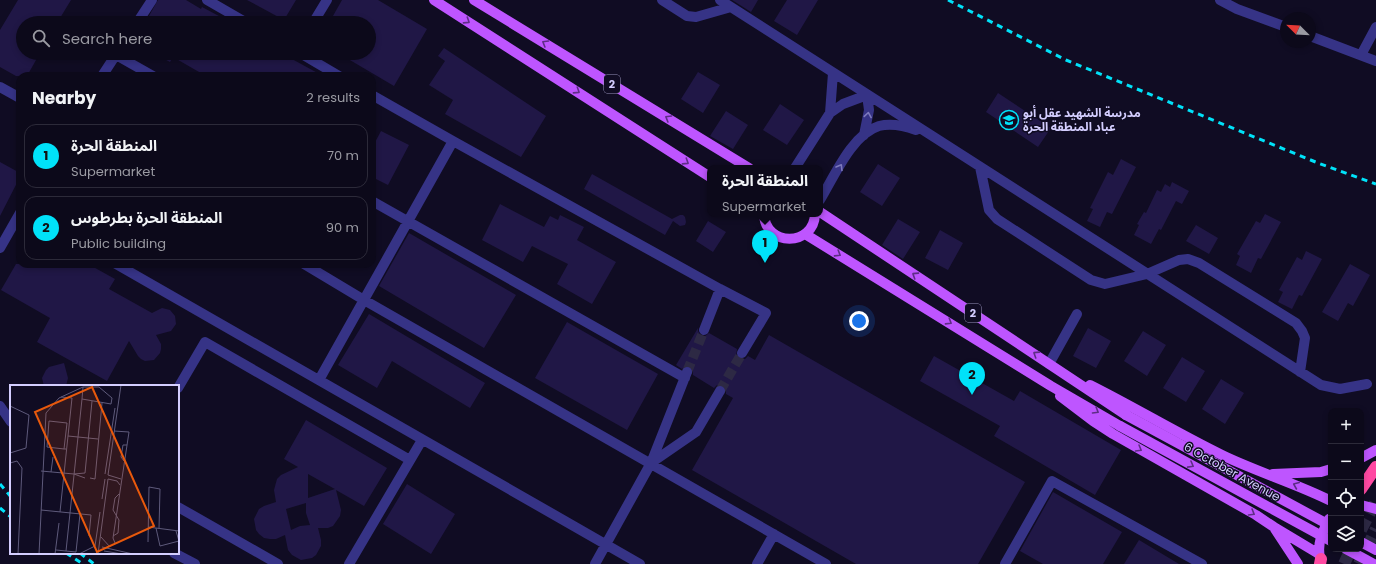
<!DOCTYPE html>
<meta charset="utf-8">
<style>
body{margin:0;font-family:Poppins,"Noto Sans Arabic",sans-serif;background:#1a1727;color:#f1f3f6}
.controls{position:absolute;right:12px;bottom:12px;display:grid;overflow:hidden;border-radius:8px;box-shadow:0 2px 6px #0003}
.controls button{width:36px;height:36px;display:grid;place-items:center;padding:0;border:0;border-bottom:1px solid #2c2a39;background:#0c091a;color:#f1f3f6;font:20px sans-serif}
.compass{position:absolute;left:1280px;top:12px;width:36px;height:36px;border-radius:50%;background:#0c091a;box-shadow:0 2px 6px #0003;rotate:294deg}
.you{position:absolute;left:859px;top:321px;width:14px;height:14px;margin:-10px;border:3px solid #fff;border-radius:50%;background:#1a73e8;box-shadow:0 0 0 6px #1a73e833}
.badge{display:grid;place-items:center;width:26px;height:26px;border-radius:50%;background:#00e2f9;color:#111;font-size:13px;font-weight:700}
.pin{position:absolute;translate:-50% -33px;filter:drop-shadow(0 1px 2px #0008)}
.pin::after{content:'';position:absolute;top:21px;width:14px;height:12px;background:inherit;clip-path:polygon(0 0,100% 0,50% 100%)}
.popup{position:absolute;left:707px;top:165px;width:116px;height:52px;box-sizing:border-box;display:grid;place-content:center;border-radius:8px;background:#0c091a;filter:drop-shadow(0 1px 3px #0005);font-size:13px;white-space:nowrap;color:#9a9aa2}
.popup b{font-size:15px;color:#f1f3f6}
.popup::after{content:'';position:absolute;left:50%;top:100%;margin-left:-8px;border:8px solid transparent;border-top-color:#0c091a}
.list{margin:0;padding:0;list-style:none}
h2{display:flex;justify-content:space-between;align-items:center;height:52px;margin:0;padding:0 16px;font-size:17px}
h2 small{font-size:13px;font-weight:400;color:#9a9aa2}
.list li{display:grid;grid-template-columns:26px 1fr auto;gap:12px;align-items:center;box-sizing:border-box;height:64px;margin:0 8px 8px;padding:0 8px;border:1px solid #2c2a39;border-radius:12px}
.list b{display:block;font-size:15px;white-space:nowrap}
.list p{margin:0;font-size:13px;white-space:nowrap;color:#9a9aa2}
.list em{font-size:13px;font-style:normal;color:#9a9aa2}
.icon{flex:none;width:22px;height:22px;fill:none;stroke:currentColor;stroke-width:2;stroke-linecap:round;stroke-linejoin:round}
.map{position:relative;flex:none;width:1376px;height:564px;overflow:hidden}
.search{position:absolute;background:#0c091a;box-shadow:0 2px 6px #0003;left:16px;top:16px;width:360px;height:44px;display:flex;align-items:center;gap:10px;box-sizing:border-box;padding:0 14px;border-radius:22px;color:#9a9aa2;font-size:15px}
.panel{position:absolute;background:#0c091a;box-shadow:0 2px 6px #0003;left:16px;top:72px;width:360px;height:196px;border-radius:12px}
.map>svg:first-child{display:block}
.building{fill:#201746;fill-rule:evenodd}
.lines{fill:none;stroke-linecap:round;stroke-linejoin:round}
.minor-tunnel{stroke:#2d2944;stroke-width:10;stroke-dasharray:10 5;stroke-linecap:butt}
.highway-tunnel{stroke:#2d2944;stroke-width:12;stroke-dasharray:12 6;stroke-linecap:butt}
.minor{stroke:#363386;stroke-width:10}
.major{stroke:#be55ff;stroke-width:10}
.highway{stroke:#ff49a2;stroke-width:12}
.rail{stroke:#00e2f9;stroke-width:3;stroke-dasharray:6 5;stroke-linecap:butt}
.major-bridge{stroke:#be55ff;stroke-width:10}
.oneway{stroke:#5e2d86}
.oneway2{stroke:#7d79bc}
.labels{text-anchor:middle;stroke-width:3;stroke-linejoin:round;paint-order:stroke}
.shield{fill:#100c23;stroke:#9994bd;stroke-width:1}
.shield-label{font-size:11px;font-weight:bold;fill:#d4ceff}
.poi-label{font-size:12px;font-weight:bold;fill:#d4ceff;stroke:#100c23;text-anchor:start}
.street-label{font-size:12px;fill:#d4ceff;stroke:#100c23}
.inset-road{fill:none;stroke:#5e5a7b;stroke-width:1}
.view{fill:#e8590c;fill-opacity:0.15;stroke:#e8590c;stroke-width:2}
.inset-edge{fill:none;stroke:#d4ceff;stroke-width:2}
</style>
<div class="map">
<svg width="1376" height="564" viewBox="0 0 1376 564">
<rect width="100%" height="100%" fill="#100c23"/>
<path class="building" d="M18,0H71L57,23H23V53H40L27,76H16L0,67V30Z
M158,0H186L201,9L202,7L232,23H145Z
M247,0H296L284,20Z
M342,0H378L427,29L394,86L338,53H369V23H329Z
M732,0H758L751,12Z
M787,0H818L797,35L774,21Z
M444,48L546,116L521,157L445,114L453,100L429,85L445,61L438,56Z
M153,53H281L323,76H206L173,57L170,62Z
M698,72L720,85L703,113L681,99Z
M998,93L1051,128L1038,147L986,112Z
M780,104L804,120L787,145L763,130Z
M726,111L748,125L733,149L710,136Z
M381,131L409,145L388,185L372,177V148Z
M1121,159L1136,167L1112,214L1107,212L1100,227L1087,221L1093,209L1090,208L1108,172L1113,175Z
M0,162L20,173V177L0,216Z
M878,164L900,178L882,206L860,192Z
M592,174L672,219L680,215H683L685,217L686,222L685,225L680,226L673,221L665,235L584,189Z
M1172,182L1189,191L1182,204L1176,201L1161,230L1159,229L1151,244L1134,235L1139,225L1137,224L1144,212L1146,213L1157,190L1161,192L1165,184L1170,187Z
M500,204L544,227L550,216L558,220L560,215L584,227L577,240L616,262L592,304L557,284L568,264L532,246L523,262L482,240Z
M1265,214L1281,222L1261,259L1258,258L1251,273L1236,265L1240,256L1237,254L1256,221L1260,223Z
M898,219L920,232L903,259L882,245Z
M708,221L726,232L713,252L696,241Z
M1196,225L1218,238L1209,254L1186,241Z
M940,230L963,243L948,270L925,258Z
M409,233L516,295L484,348L379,286Z
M1306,251L1322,259L1302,296L1299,295L1292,309L1278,302L1283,292L1279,290L1297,257L1302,260Z
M16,264H88L115,279L109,289L152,313L162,308L170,310L175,316L176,324L171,331L156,335L161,344V349L160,353L154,360L145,361L141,359L138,356L129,341L107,381L37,342L50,318L1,290Z
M1350,264L1370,275L1353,306L1348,303L1338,321L1322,312Z
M369,314L485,383L470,408L392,361L377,388L338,365Z
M567,322L658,374L627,430L535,378Z
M698,328V331L701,336H705L709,333L737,349L736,356L742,359H745L748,356L755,360L769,335L1025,482L978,564H856L692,470L733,398L726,394V388L723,385H717L714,388L693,375V371L690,366H686L682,369L676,365Z
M1088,328L1111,341L1096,368L1073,356Z
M1143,331L1166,345L1147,376L1124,361Z
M934,356L1014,401L1020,391L1121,450L1095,495L994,436L1000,426L920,381Z
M1182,357L1205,371L1186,402L1163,388Z
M64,363L68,378L66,386H44L42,378L46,370L49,367Z
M1221,379L1244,393L1225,424L1202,409Z
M306,420L387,468L364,506L336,490L341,510L340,516L333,526L328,528H318L321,540V546L316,555L312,558L301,560L292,555L288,550L285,535L276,539H270L264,538L259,534L256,530L254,519L259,509L264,506L276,502L274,490L277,479L281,475L298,467L284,459ZM308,474L333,488L335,489L308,498ZM306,503V513L310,525L300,526L291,530L286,509Z
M407,484L455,514L431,554L383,524Z
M1053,492L1122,532L1103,564H1043L1020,551Z
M1139,540L1179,564H1124Z"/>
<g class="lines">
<path class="minor-tunnel" d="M687,372L704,330
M720,391L742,353"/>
<path class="highway-tunnel" d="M1361,530L1376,501
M1344,564L1351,549
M1359,564L1376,529"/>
<path class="minor" d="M207,0L247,23
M662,0L687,16L696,17L731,7
M720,0L1321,385L1340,389L1367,384
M1220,0L1237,9L1286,27
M137,23L152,0
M313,23L327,0
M1310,36L1376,61
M300,53L339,76
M116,55L153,76
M1361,55L1376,27
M102,76L117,53
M0,87L20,98
M372,95L453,141L720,289L766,313L742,353
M830,113L833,73
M980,167L989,210L997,219L1091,280L1105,284L1147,274L1179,260L1188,259L1199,263L1296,323L1302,331L1305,338L1300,372
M795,168L830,113L843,104L867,95L869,110L864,135
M820,200C834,177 852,134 879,126C891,123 905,126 916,130
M372,201L685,378
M0,248L20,213
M116,264L640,564
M304,264L364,300L826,564
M704,330L720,289
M1049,364L1077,314
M687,372L651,463L696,432L720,391
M319,380L453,141
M178,388L205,342L410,460
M0,406L11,422
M178,507L278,564
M174,553L195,564
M349,564L422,440
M595,564L651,463
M757,564L774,534
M1005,564L1052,481L1202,564"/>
<path class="major" d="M434,0L710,177
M474,0L749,168
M820,212L1126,415
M764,214C765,247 814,247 815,214
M805,234L1051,386L1120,426
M1090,385C1134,407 1177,433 1222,455C1257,472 1295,483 1331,501
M1060,396L1093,421L1113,434L1256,515L1274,527L1319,554
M1361,458L1376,450
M1273,474L1321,472L1331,469
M1361,505L1376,509
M1275,529L1298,564
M1320,558C1317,543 1322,533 1329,519L1331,518"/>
<path class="highway" d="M1361,489L1376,467
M1320,564L1321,559"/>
<path class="rail" d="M948,0L1066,60L1318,163L1376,184
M0,484L11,497
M0,508L11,517
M66,553L83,564
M80,553L94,564"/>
<path class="major-bridge" d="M1126,415L1331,526
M1120,426L1331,541
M1361,542L1376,550
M1346,549L1374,564"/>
</g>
<defs><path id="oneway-chevron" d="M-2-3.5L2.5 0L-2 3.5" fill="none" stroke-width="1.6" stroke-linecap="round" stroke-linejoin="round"/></defs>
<g class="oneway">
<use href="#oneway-chevron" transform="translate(467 21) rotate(33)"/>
<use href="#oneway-chevron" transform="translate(545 43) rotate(-149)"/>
<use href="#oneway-chevron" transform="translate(577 91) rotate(33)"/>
<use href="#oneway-chevron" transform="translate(668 118) rotate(-149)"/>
<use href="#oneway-chevron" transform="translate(686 162) rotate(33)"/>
<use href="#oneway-chevron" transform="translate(838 254) rotate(32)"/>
<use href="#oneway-chevron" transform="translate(915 275) rotate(-147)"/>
<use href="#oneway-chevron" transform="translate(949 322) rotate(32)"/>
<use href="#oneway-chevron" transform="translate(1036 354) rotate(-147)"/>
<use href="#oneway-chevron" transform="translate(1096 411) rotate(31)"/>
<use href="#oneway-chevron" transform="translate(1139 449) rotate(30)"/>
<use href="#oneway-chevron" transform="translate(1191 465) rotate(29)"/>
<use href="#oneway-chevron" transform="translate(1296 485) rotate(-157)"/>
<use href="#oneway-chevron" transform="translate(1252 513) rotate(31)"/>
</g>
<g class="oneway2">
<use href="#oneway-chevron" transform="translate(868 115) rotate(-81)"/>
<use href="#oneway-chevron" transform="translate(840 167) rotate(-59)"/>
</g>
<defs>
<g id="school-ring" transform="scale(1)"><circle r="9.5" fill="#100c23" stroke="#00e2f9" stroke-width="1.5"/><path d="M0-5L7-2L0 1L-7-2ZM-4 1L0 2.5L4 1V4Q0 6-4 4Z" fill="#00e2f9"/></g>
</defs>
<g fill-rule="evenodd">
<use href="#school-ring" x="1009" y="120"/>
</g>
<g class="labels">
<g class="shield">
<rect x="604" y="75" width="16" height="18" rx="3"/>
<rect x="965" y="304" width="16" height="18" rx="3"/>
</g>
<g class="shield-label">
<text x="612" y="88">2</text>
<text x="973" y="317">2</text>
</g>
<g class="poi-label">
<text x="1023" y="117">مدرسة الشهيد عقل أبو<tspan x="1023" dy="14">عباد المنطقة الحرة</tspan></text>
</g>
<g class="street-label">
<text transform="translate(1232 472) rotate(29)" y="4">6 October Avenue</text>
</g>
</g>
<g transform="translate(10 385)">
<rect width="169" height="169" fill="#100c23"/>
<path class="inset-road" d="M0,21L19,30L16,63L0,68M104,46L119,47L103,153L105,158M58,51L88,54M54,64L57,38L39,36L37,62L54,64H56M114,76L111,72L113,60H117M0,78L7,76L12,83L8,169M31,86L64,89M41,87L43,72M75,88L82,16M75,88L64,89L75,93M95,89L105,23M98,90L111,94M98,90L111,0M80,93L85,94L92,18M98,94L107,96L110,100M92,114L95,94M31,125L81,130L79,151M50,127L62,13L51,12M138,142L169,146M146,143L150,161L169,156L166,146M103,151L108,148L109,135L103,125L105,113L109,109M91,152L100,162M138,157L139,102L150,104L149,144M85,161L90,127M92,162L123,169M46,165L66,167L70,129M56,166L72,14M94,166L112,169M29,169L36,28L49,13L73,2H89L102,13L101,19L72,14L73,2M45,169L49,138M69,169L85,161M88,169L98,94"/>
<path class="view" d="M82,2L144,141L87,167L25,27Z"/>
<rect width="169" height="169" class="inset-edge"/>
</g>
</svg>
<div class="controls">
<button>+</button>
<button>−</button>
<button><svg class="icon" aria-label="locate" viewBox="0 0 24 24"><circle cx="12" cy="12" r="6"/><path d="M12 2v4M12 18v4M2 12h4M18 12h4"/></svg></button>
<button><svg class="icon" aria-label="layers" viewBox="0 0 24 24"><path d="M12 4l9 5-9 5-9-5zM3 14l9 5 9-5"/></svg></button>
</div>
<svg class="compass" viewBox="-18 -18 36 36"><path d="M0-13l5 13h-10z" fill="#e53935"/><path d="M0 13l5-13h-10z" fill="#9a9aa2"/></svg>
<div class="you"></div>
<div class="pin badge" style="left:765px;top:263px">1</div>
<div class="popup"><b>المنطقة الحرة</b>Supermarket</div>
<div class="pin badge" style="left:972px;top:395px">2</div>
<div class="search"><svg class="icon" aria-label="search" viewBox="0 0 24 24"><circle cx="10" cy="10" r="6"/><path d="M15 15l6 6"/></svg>Search here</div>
<section class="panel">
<h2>Nearby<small>2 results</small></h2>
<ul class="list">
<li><span class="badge">1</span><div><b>المنطقة الحرة</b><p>Supermarket</p></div><em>70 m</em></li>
<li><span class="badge">2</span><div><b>المنطقة الحرة بطرطوس</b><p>Public building</p></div><em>90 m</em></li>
</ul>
</section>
</div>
